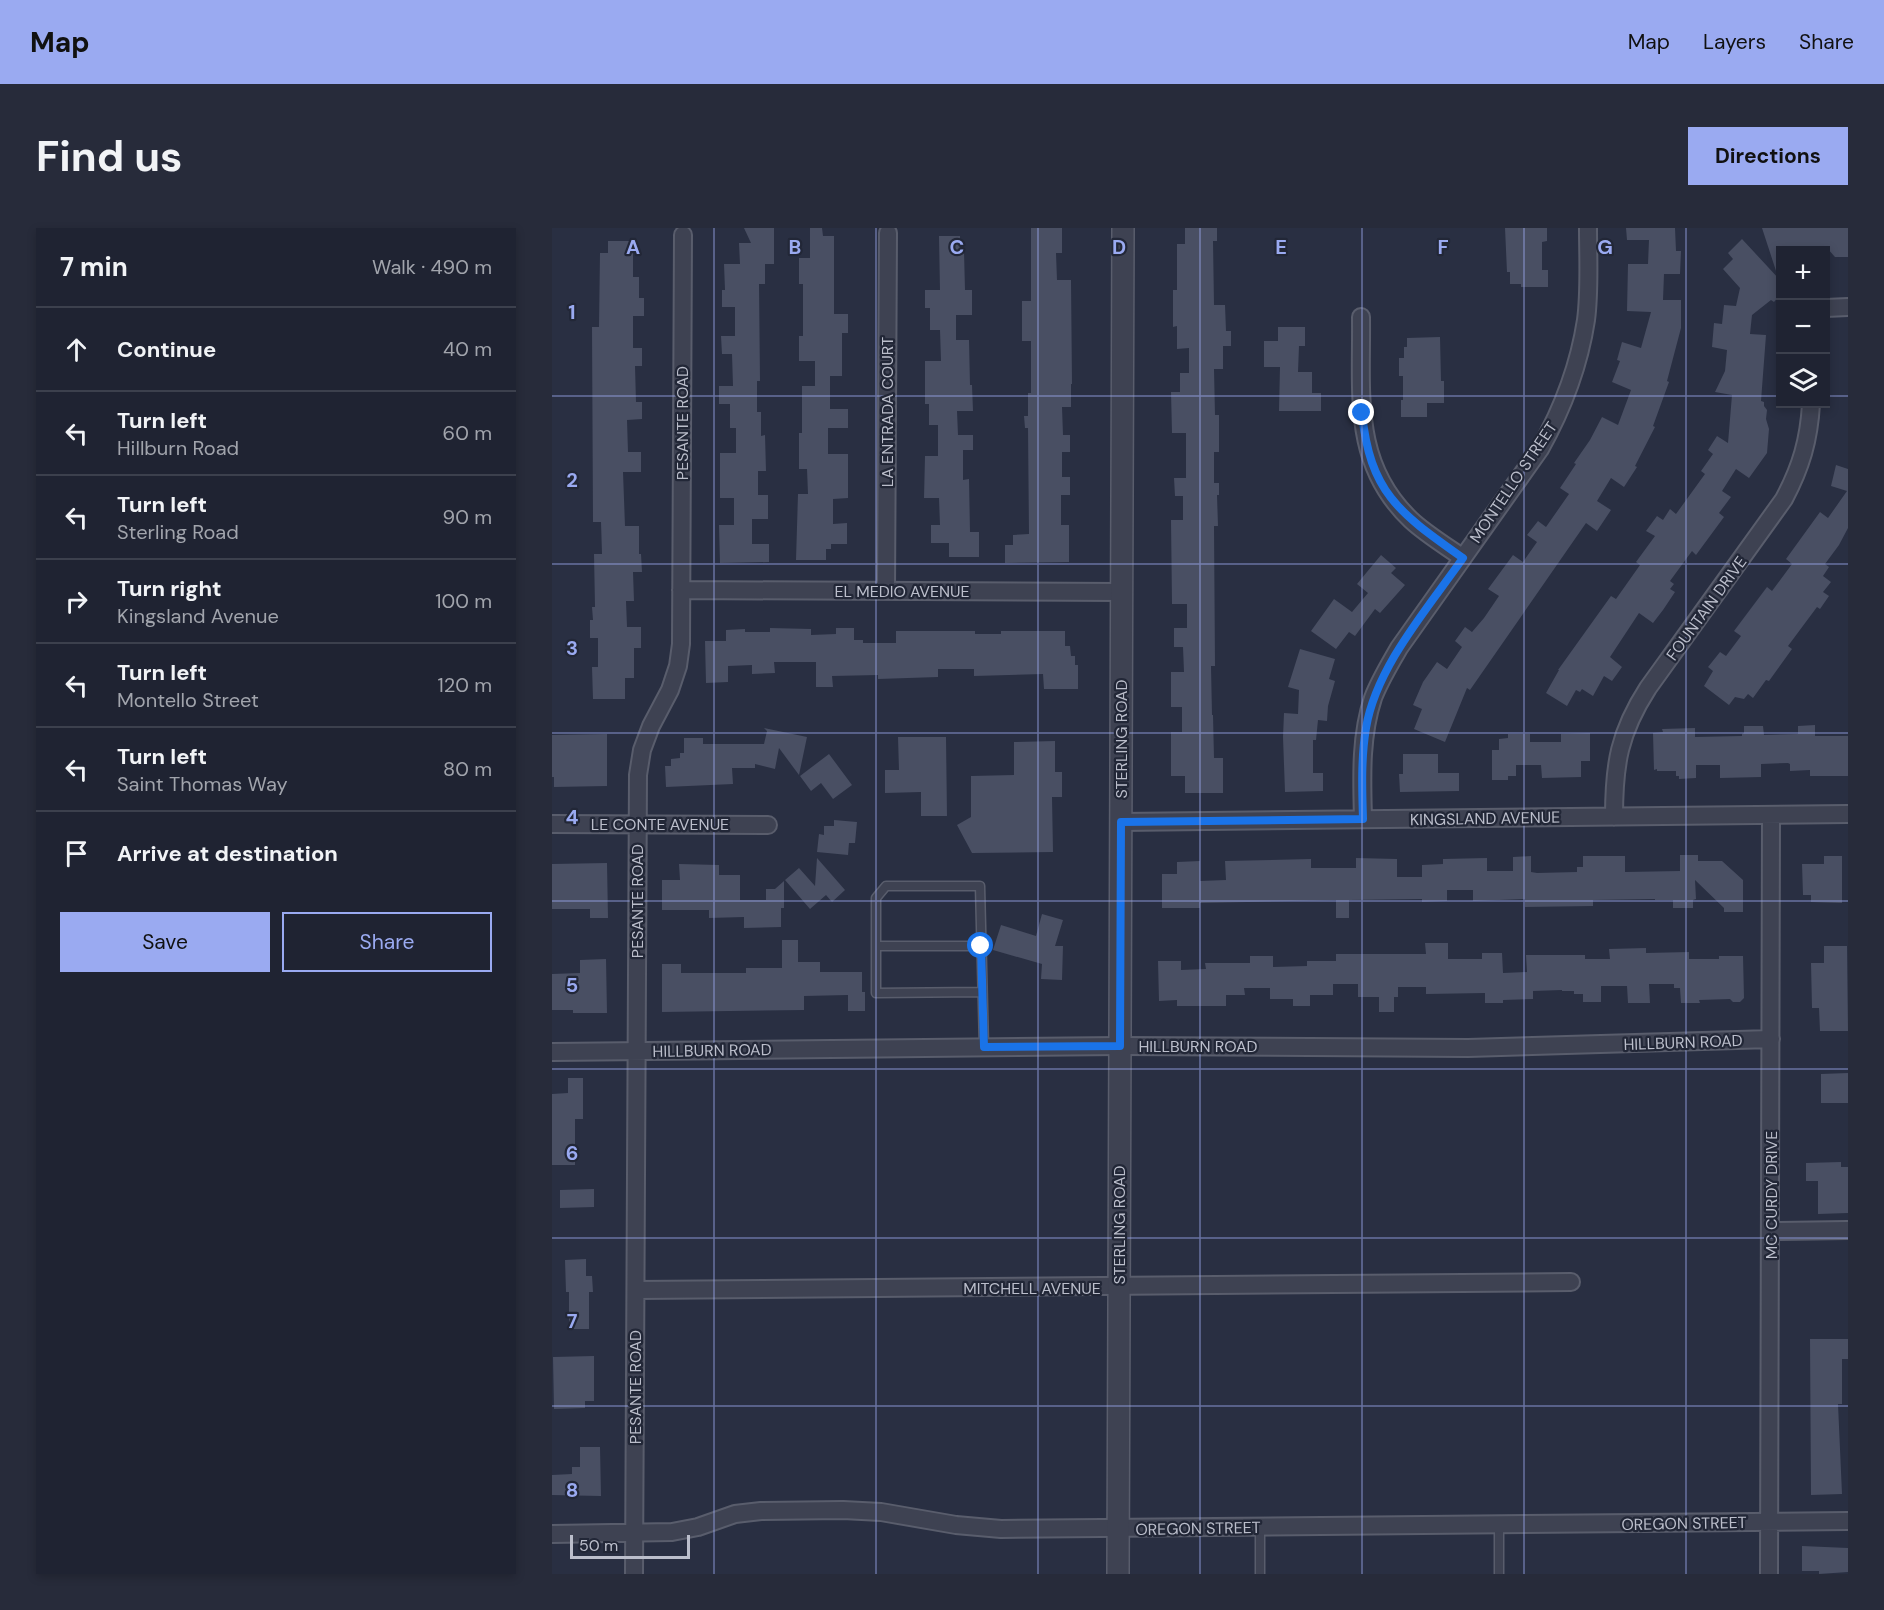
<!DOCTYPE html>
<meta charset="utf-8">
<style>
body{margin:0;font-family:"DM Sans",sans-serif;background:#272b3a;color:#f1f3f6}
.controls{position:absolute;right:18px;top:18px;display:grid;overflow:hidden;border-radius:0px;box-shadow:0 3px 9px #0003}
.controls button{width:54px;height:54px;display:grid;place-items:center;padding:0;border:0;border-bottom:2px solid #3c404d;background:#1f2332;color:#f1f3f6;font:30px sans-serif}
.scale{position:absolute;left:18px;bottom:15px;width:120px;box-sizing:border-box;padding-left:6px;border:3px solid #bbbecb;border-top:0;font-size:16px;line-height:21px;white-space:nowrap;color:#bbbecb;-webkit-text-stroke:4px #222737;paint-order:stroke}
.stop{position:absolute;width:18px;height:18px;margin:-14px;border:4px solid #1a73e8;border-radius:50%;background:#fff}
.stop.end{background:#1a73e8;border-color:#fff;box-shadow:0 2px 6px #0008}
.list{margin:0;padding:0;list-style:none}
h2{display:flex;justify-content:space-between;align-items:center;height:78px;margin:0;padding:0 24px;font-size:26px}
h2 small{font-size:20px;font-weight:400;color:#a1a4ac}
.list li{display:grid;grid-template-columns:39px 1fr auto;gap:18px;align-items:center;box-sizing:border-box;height:84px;padding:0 24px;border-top:2px solid #3c404d}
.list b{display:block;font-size:22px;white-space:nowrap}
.list p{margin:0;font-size:20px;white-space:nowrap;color:#a1a4ac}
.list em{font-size:20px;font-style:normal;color:#a1a4ac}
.actions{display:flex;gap:12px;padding:18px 24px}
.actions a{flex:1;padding:14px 0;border:2px solid #9aaaf1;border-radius:0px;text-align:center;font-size:21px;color:#9aaaf1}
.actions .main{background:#9aaaf1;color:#111}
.icon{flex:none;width:33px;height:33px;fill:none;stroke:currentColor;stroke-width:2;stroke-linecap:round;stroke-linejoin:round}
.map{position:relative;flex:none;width:1296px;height:1346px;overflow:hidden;border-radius:0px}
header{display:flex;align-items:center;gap:36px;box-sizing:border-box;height:84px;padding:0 30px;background:#9aaaf1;color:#111}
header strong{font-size:28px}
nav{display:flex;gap:33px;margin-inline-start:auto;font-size:21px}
.intro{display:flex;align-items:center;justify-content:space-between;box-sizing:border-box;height:144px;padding:0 36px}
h1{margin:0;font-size:42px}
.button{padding:15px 27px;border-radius:0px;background:#9aaaf1;color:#111;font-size:21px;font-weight:700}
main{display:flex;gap:36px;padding:0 36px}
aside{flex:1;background:#1f2332;border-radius:0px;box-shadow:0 3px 9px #0003}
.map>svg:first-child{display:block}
.building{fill:#494f63}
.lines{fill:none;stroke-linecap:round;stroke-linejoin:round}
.service-casing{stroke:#595d6c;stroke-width:11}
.minor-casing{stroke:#595d6c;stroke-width:20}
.tertiary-casing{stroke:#595d6c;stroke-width:24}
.service{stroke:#3e4252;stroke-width:8}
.minor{stroke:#3e4252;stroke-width:16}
.tertiary{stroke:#3e4252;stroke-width:21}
.route{stroke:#1a73e8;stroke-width:8}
.grid{fill:none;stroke:#9aaaf1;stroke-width:1.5;stroke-opacity:0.55}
.labels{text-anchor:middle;stroke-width:4.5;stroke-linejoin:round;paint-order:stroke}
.street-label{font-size:16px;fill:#bbbecb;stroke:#222737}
.grid-label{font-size:20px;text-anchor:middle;font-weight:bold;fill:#9aaaf1;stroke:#222737;stroke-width:4.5;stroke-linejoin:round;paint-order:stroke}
</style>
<header>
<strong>Map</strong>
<nav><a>Map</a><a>Layers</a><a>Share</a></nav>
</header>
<div class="intro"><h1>Find us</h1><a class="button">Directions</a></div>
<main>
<aside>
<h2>7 min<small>Walk · 490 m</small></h2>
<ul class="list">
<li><svg class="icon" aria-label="ahead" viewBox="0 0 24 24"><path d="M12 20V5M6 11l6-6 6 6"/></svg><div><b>Continue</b></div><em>40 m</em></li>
<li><svg class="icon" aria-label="left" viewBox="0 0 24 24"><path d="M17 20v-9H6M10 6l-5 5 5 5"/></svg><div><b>Turn left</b><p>Hillburn Road</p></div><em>60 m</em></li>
<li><svg class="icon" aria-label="left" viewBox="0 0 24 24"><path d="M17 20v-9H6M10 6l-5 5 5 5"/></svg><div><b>Turn left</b><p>Sterling Road</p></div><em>90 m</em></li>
<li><svg class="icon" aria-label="right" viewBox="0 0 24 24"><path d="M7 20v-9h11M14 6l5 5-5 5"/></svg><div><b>Turn right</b><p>Kingsland Avenue</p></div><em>100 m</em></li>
<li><svg class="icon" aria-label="left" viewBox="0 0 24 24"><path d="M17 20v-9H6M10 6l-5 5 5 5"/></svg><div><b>Turn left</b><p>Montello Street</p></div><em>120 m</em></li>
<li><svg class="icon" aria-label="left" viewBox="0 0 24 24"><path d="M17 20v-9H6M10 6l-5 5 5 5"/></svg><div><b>Turn left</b><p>Saint Thomas Way</p></div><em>80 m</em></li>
<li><svg class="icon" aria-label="arrive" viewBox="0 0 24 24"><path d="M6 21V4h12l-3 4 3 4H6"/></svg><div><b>Arrive at destination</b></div></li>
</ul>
<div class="actions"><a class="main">Save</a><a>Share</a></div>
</aside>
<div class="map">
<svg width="1296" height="1346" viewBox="0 0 1296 1346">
<rect width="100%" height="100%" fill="#292f42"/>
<path class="building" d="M192,0H222V36H213V56H207L208,153H205V184H209V208L213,207L214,243H206V267H216V291H200V316H217V334L168,335L167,297H182V270H168V225H184V200H178V176H167V158H181L180,126H170L169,108H183V79H170V62H173L172,36H188L187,15H199Z
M258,0H270L271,8H282V86H296V105H290V148H278V181H296V200H276V226H296V270L281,271V296L295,295V316H279V321H274V332H244L246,266H256L255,241H247V205H250V158H263V133H247V108H251V56H247V30H258Z
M479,0H510V25H504L505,52H519L520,156H519V179H510L511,207H518V224H510V249H518V267H509V297H517V334L453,335V317H461V307L477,306L476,200H473L472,188H476V165H479V113H470V73H479Z
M633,0H665V13H661L662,77H673L674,103H679V118H671V141H662L663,187H667V224H662V255H667V267H665L666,298H662L663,438H659L660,487H661L662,530H671V565H633V548H619V504H630V479H619V444H632L631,419H622V400H635V376H620L619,292H631V268H623L622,250H634V205H620L619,164H628V145H637V120L625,121V98L621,99V62H625V16H633Z
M953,0H995V13L990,14V42H996V59H969V56H958V44H955Z
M1074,0H1123L1124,23H1129L1128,46H1112L1111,72H1129V100L1115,153L1117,154L1101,198L1103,199L1083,238L1085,239L1072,259L1059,250L1045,273L1059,282L1045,303L1034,295L918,462L915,460L893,514L862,501L870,481L861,477L871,454L885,434L895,441L910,419L903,413L913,399L920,404L932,390L947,368L936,361L961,327L971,334L985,314L975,307L986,293L994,299L1017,266L1008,260L1024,236L1022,235L1038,212L1050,189L1066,197L1079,162L1060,154L1068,133L1065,132L1070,114L1089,120L1099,84L1075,83L1076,36H1096L1097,12H1075Z
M1210,0H1296V29H1283L1275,20L1228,22V48L1226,49Z
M387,8H408V23H412L413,62H420V87H404V112H417L418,157H420L421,183H405L406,207H421V222H411V252L417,251L418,304H427V329H397V315H379V297H388L387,270H372L373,228H386V197H377V176H373V133H389L388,102H378V80H373V62H388Z
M1190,11L1228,52V67L1222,74L1219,72L1200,87L1198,106L1214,107L1209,173L1212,174V178L1215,182L1214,191L1217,201L1215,225L1197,250L1184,241L1170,263L1179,269L1167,285L1172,289L1144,327L1140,323L1118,353L1122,356L1118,361L1123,364L1111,382L1101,395L1087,385L1058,429L1070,439L1060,453L1052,448L1041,468L1030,461L1028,464L1024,462L1015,478L994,465L1007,442H1006L1059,368L1064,371L1088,337L1084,334L1103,308L1094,303L1105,288L1111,292L1118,281L1124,286L1153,246L1149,243L1161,226L1156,222L1165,208L1176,215L1180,167L1163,164L1173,143L1175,122L1160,119L1162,95L1170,96L1172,77L1184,78L1188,60L1171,41L1181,31L1176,25Z
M56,13H81V49H87V70H92V88H81V120H90V138H83L84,174H90V191L75,192L76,224H89V244H71L73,298H87V326H89L90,344H81L82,373H74L75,399H89V420H82V450H73V471H41L40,439H46V410H38V392H41L40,379H43L42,326H50L49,294H41L40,99H47L48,25H56Z
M726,99H753V118H747L746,144H760V165H769V183H727L728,139H712V113H726Z
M888,109L889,153H892V175H875V189H849V172H851V148H847V130H852V119H855V110Z
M1284,237L1296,241V300L1287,317L1273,336L1277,339L1271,348L1279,354L1271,364L1277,368L1268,381L1265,379L1236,418L1240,421L1217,453L1214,452L1201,470L1196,466L1192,471L1183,469L1177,477L1152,458L1161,443L1156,439L1168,424L1174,428L1189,408L1182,403L1215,359L1220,363L1240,336L1234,331L1268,284L1276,290L1295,263L1279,258Z
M829,327L844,340L839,345L853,357L828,385L823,381L803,408L797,404L784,421L759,403L782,371L800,384L816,365L805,356Z
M218,400L259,401V407L284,406V400H302V412H311V415H344V403H423V406H449V403H513V418H518L519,428H523V437H526V461H492L491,446L422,448V441H386V449L326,451V447L280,448L281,459H264V434H222L223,445L200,446V437L176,438V454L154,455L153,413H174V402L193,401V404H218Z
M748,421L783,431L777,451L783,453L776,478L775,493L766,492L764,512H761V545H771V563L733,564L731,509L732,485L746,486L747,462L736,459Z
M1263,497V508H1296V548H1258V542L1238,543V536L1236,535L1209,536V549L1168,550V537H1144V550L1127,551V548H1124V543H1105V541L1102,542L1101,505L1111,504L1110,501L1143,500V509L1190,508V506L1192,505V498H1211L1212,507L1246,506V498Z
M212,500L255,509L247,547L227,520L223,541L203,536V540H180L181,556L114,559L113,538H119V531L128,530V525H132V510H151V516H212L215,503Z
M1038,505V533H1029V549L990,550L989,537H964V548H956V552H940V522H947V511L956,510V506H978V514H1009V506Z
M55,506V558L2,559V549H0V507Z
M346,509H394L395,588H369V564L333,565V542H347Z
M503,513V544H510V569H500L501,624L420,625L405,597L419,589V548L462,547V514Z
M277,526L300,557L281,571L269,555L259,563L248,548Z
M851,526H886V545H907V563L848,564L847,546H851Z
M282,592L305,594L303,615H297L296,627L265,624L267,606L272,607V598H282Z
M1128,627H1146V633H1170L1191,652V684H1172V680L1143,652L1144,671L1141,672V680H1121V672H1103V671L1041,672V678L973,679V671L921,673V662H895V673L870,674V671L797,672V690H784V672L648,675V680H610V646H625V634L648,633V653L674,652L673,633L759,631V640H804V630L845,631V649H870V637L891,636V631L935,630V643H961V629L979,628V644L985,645L1025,644V639H1031V628H1073V644L1128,643Z
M1272,628H1290V675L1259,674V667H1251L1250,636H1272Z
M265,630L293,662L280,674L274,667L258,681L233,652L247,640L263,658Z
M55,635L56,690H38V681H0V636Z
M127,636L167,637V647H188V672H214V661H223L232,653V680H229V699L192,700V689L157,690V682H110V652H128Z
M490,686L511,692L503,718H511L510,752L489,751L490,736L441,722L449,697L484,708Z
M230,712H246V734H268V744H310V764H313V783H296V767L252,768V782L110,784V736H129V745H194V740H230Z
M873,715H896V731H930V725H950L951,745L975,744L974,727H1033V731H1058L1057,721L1094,720V725L1137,724V731H1167V728H1191L1192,770L1188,774H1181L1178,771L1147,772L1148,775H1129L1128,760H1122V756H1097L1098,775H1076L1075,758H1049V774H1031V766H1022V763H1010V762L981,763V771L951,772V775H933V765L874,766V759H846V769H842V784H827V769H806V756H781V767H758V778H741V771H718V760H692L693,767H674V778H625V772L607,773L606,733H629V742L654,741L653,735H698V728H721V739L755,738V733H784V726H874Z
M1272,718H1295L1296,803H1268L1267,780H1260L1259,735H1272Z
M54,731L55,785H21V782H0V746L28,745V732Z
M1296,845V875H1269V846Z
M16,850H31V891H23V937H0V866L16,865Z
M1289,934V939H1296V985L1266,986V953H1254V935Z
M42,961V979L8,980V962Z
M34,1031V1048H40L41,1064H37V1101H17V1064H14L13,1032Z
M1258,1111H1296V1131H1290V1176H1286L1290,1266L1259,1267Z
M42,1128V1173H33V1180L2,1181L1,1129Z
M28,1219H48L49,1268L0,1267V1247L20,1246V1239H28Z
M1250,1318L1296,1320V1344L1267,1346V1343H1250Z"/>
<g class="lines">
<g class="service-casing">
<path id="service" d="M324,718H429
M430,764L324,765V670L334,658H428L432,819
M947,1296V1346
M708,1299V1346"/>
</g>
<g class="minor-casing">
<path id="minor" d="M1274,80L1296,79
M809,89C810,165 799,235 859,292C874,306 894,318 911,330
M129,362L570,364
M334,363L336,5
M1062,589C1062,536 1067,505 1096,460L1232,271C1249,239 1257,212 1259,176
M811,591C810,551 808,509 821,470C828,452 838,436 847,420L988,221C1011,180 1027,138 1034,92C1038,62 1036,30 1036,0
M569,594L1296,586
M0,596L216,597
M0,824L568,818L916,820L1219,811
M1219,1003L1296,1002
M84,1062L1019,1054
M0,1306L120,1304L146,1299L183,1286L209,1283L291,1282L329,1284L404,1297L449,1301L1296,1293
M82,1346L86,547L90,522L99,498L118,462L126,438L129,416L131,7
M1217,1346L1219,587"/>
</g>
<g class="tertiary-casing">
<path id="tertiary" d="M566,1346L571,0"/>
</g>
<use href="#service" class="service"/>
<use href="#minor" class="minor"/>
<use href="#tertiary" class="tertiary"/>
</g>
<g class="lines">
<path class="route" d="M429,718L432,819L568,818L569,594L811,591C810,561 809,530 814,500C824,439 876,380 911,330C849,286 818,266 810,185"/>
</g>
<path class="grid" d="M162,0V1346M324,0V1346M486,0V1346M648,0V1346M810,0V1346M972,0V1346M1134,0V1346M0,168H1228M1274,168H1296M0,336H1296M0,505H1296M0,673H1296M0,841H1296M0,1010H1296M0,1178H1296"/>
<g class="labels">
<g class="street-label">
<text transform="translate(335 184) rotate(-90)" y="6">LA ENTRADA COURT</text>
<text transform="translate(130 195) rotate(-90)" y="6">PESANTE ROAD</text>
<text transform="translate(961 254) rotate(-56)" y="6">MONTELLO STREET</text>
<text x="350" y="369">EL MEDIO AVENUE</text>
<text transform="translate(1154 380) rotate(-54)" y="6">FOUNTAIN DRIVE</text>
<text transform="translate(569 511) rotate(-90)" y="6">STERLING ROAD</text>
<text transform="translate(933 590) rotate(-1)" y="6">KINGSLAND AVENUE</text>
<text x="108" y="602">LE CONTE AVENUE</text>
<text transform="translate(85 673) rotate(-90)" y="6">PESANTE ROAD</text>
<text transform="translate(1131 814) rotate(-2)" y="6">HILLBURN ROAD</text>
<text x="646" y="824">HILLBURN ROAD</text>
<text transform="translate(160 822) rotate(-1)" y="6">HILLBURN ROAD</text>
<text transform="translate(1219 967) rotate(-90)" y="6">MC CURDY DRIVE</text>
<text transform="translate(567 997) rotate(-90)" y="6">STERLING ROAD</text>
<text x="480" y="1066">MITCHELL AVENUE</text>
<text transform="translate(83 1159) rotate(-90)" y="6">PESANTE ROAD</text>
<text transform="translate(1132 1295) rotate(-1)" y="6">OREGON STREET</text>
<text transform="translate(646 1300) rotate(-1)" y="6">OREGON STREET</text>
</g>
</g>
<g class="grid-label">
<text x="81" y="26">A</text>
<text x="243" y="26">B</text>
<text x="405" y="26">C</text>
<text x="567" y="26">D</text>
<text x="729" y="26">E</text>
<text x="891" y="26">F</text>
<text x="1053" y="26">G</text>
<text x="20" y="91">1</text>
<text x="20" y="259">2</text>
<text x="20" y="427">3</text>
<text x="20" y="596">4</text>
<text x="20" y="764">5</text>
<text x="20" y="932">6</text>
<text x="20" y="1100">7</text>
<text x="20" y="1269">8</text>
</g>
</svg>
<div class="controls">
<button>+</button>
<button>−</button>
<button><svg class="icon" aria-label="layers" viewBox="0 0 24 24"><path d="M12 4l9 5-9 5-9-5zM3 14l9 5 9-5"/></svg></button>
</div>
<div class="scale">50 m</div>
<div class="stop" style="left:429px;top:718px"></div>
<div class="stop end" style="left:810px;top:185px"></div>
</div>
</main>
